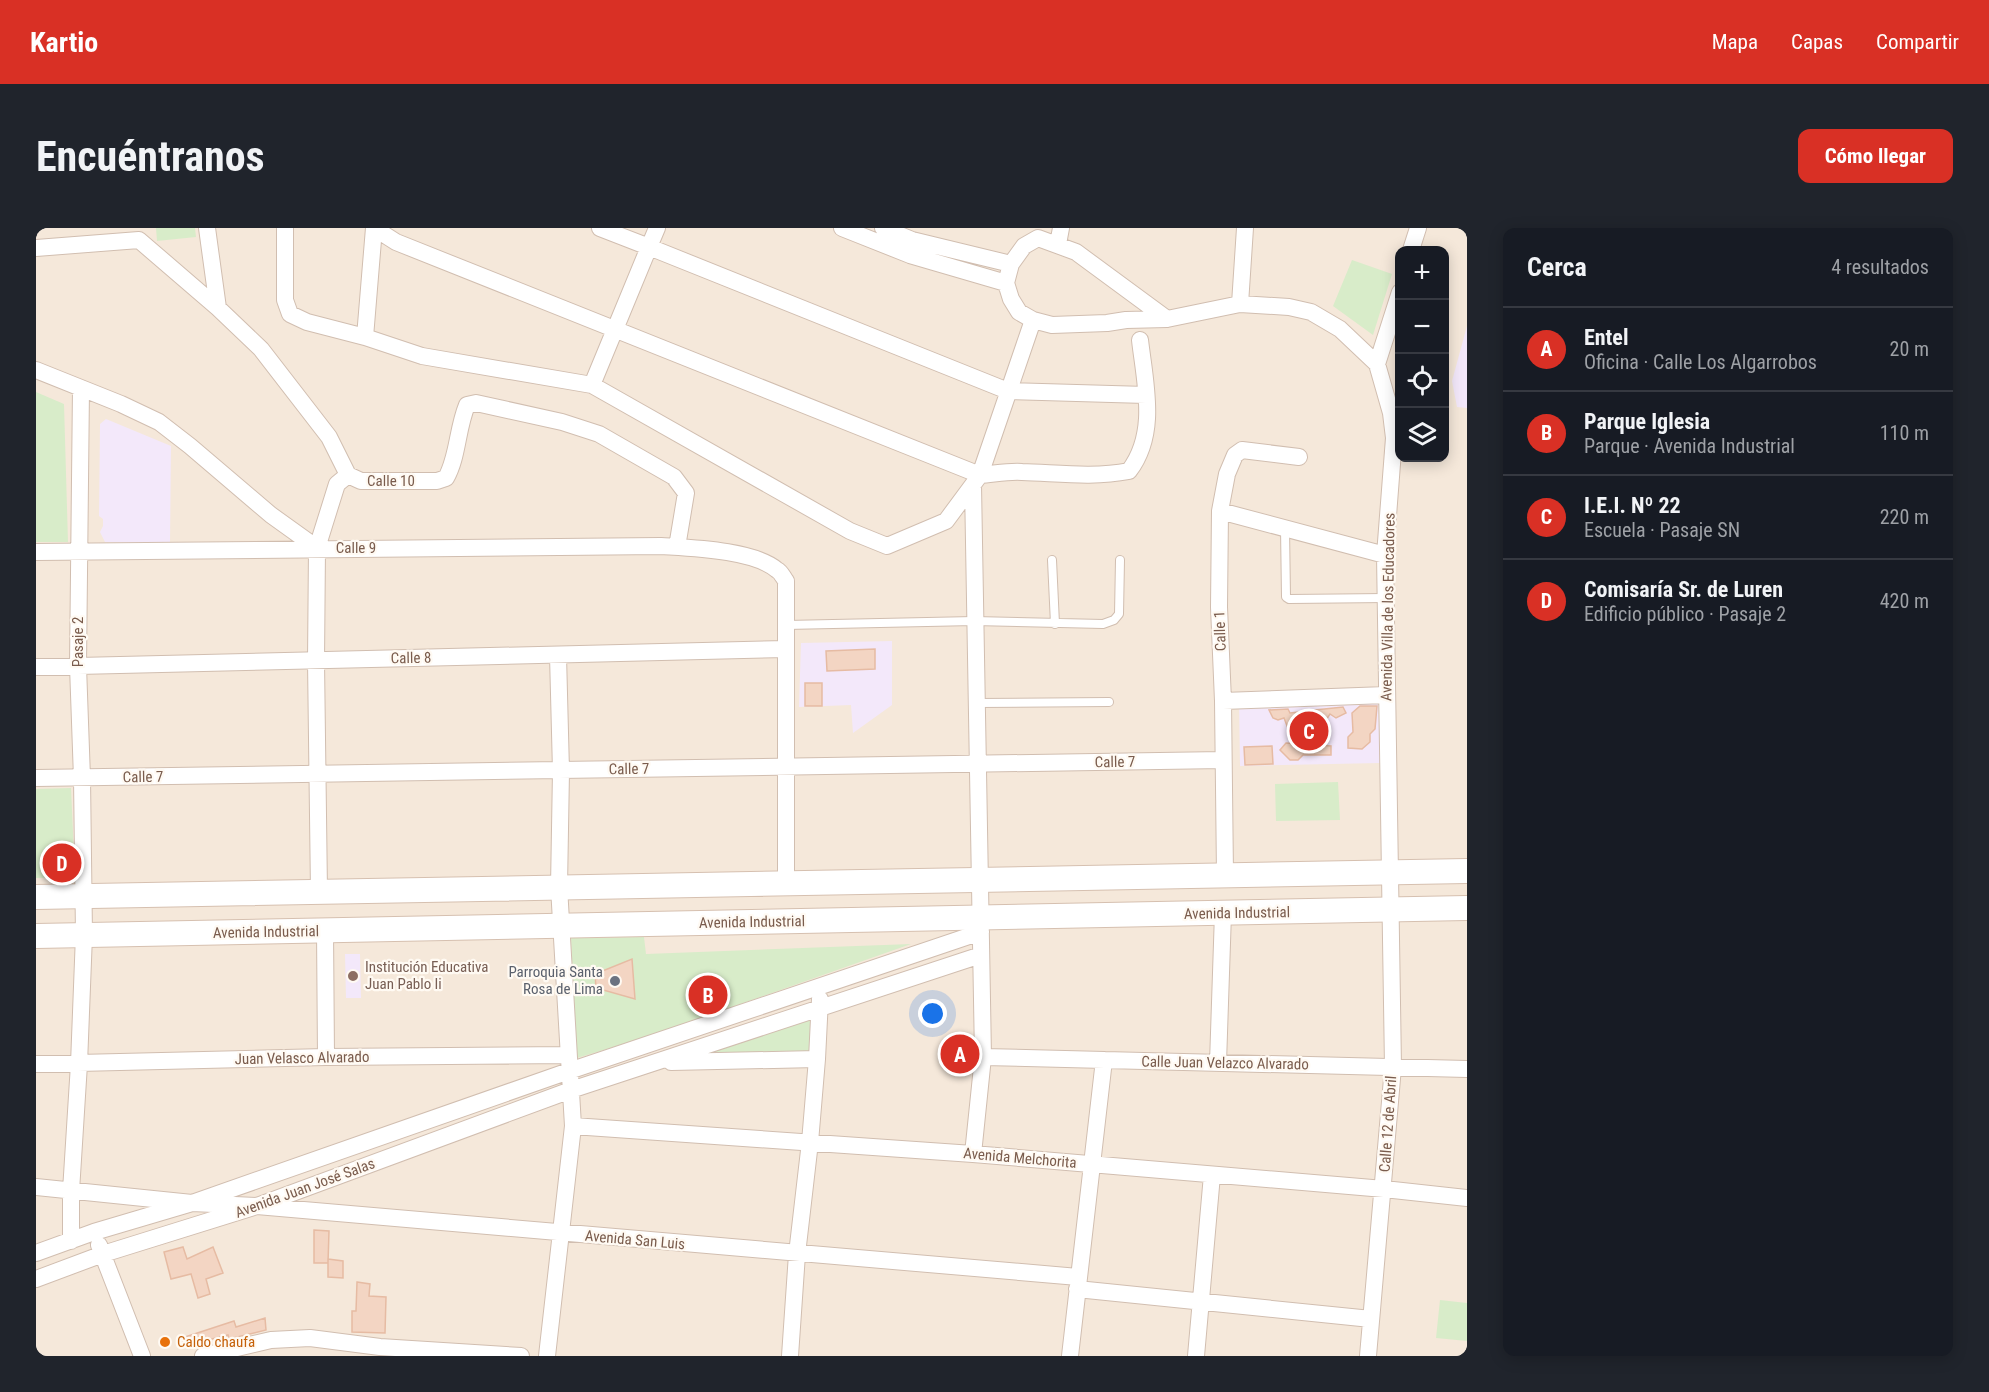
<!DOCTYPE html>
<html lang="es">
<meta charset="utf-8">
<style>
body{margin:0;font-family:"Roboto Condensed",sans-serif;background:#20242c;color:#f1f3f6}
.controls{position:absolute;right:18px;top:18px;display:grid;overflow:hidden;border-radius:12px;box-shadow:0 3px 15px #0003}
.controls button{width:54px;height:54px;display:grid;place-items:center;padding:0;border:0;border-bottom:2px solid #363941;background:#171b24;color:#f1f3f6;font:30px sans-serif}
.you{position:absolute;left:897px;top:786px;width:21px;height:21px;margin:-15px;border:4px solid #fff;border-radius:50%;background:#1a73e8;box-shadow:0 0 0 9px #1a73e833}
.badge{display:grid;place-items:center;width:39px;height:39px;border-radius:50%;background:#d93025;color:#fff;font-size:20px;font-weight:700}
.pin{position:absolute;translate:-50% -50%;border:3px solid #fff;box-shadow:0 2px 6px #0006}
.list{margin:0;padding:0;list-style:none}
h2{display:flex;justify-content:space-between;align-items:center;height:78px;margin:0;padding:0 24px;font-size:26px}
h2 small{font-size:20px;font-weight:400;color:#9ea1a6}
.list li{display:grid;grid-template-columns:39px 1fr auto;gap:18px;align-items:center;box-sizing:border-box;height:84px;padding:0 24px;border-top:2px solid #363941}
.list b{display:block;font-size:22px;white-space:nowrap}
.list p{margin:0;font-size:20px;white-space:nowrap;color:#9ea1a6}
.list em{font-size:20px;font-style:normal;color:#9ea1a6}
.icon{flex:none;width:33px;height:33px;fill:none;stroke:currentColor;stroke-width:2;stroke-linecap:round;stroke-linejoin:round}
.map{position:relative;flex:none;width:1431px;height:1128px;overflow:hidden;border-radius:12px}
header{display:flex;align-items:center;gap:36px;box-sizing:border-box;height:84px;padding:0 30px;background:#d93025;color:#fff}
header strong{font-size:28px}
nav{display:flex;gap:33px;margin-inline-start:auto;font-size:21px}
.intro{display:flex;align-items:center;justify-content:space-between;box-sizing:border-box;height:144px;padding:0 36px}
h1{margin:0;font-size:42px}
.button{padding:15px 27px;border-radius:12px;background:#d93025;color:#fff;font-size:21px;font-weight:700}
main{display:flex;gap:36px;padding:0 36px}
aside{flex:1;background:#171b24;border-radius:12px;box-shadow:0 3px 15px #0003}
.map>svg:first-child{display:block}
.residential{fill:#f5e8da;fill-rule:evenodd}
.education{fill:#f3e8fa}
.green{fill:#d8ecc9}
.building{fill:#f3d5c3;stroke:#e6bba3;stroke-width:1.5}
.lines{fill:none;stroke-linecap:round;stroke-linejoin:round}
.lane-casing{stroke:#d1beb0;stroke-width:10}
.street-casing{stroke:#d1beb0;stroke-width:18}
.secondary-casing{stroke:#d6c0b0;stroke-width:26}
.lane{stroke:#fff;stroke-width:8}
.street{stroke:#fff;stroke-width:16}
.secondary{stroke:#fff;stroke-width:24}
.education-dot{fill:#8d6e63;stroke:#fffaf3;stroke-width:2}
.worship-dot{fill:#6b7280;stroke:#fffaf3;stroke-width:2}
.food-dot{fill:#e8710a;stroke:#fffaf3;stroke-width:2}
.labels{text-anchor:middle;stroke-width:4.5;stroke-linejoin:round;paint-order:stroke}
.street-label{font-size:15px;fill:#7a5c4d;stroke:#fffaf3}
.education-label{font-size:15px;fill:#785e54;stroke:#fffaf3;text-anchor:start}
.worship-label{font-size:15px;fill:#5b616d;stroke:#fffaf3;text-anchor:end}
.food-label{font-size:15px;fill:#c56008;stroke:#fffaf3;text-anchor:start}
</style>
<header>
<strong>Kartio</strong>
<nav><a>Mapa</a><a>Capas</a><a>Compartir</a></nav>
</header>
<div class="intro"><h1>Encuéntranos</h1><a class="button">Cómo llegar</a></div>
<main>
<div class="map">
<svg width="1431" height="1128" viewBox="0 0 1431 1128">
<rect width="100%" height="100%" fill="#fdf6ec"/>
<path class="residential" d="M0,0H1431V1128H0ZM1364,22H1408V230H1364Z"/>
<path class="education" d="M1431,98V180L1421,179L1416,153Z
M70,191L135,218L134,316L69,314L64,304L67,298V291L63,288L64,196Z
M856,413V477L817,505L815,477L763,479L765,415Z
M1342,469L1344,535L1204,538L1203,472Z
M309,726H324L325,770H310Z"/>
<path class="green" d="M120,0H159L160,9L121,13Z
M1316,32L1356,46L1337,107L1297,78Z
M0,164L28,176L32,314H0Z
M1302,554L1304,592L1240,593L1239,556Z
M35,560L39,649L0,650V561Z
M608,709L610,726L875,716L614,808L541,830L535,710Z
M779,786V824L642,830Z
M1404,1072L1431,1075V1113L1400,1110Z"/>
<path class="building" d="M839,421V441L791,443L790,423Z
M769,455H786V478H769Z
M1324,478H1341L1339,501L1334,506V514L1326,521L1312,520V509L1317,504L1316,485Z
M1307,479L1310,485L1300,490L1294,486L1288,495L1280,497L1275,490L1279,482Z
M1252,481L1254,485L1262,484L1267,493L1262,501L1253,503L1248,490L1242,492L1237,490L1233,482Z
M1250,515L1295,518V527H1267L1262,532H1254L1244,522Z
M1236,518L1237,536L1209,537L1208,519Z
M36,625V644H16V626Z
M596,731L599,771L560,760L559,746Z
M278,1002L293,1003L292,1035H278Z
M147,1019L151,1031L177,1019L187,1045L170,1051L174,1066L162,1070L155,1046L135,1051L128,1024Z
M292,1031L307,1033V1050L292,1049Z
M321,1054L334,1056L333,1068L350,1069L349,1105L316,1104V1083H320Z
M229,1090L230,1102L193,1111L192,1107L148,1118L146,1110L198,1093L200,1099Z"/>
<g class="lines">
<g class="lane-casing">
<path id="lane" d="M1249,300L1250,369L1253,371L1350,370
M1016,332L1019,396
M750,397L938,393L1067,396L1078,392L1083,386L1084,332
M941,475L1073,474"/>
</g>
<g class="street-casing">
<path id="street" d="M171,0L182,80
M249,0V72L254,86L271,94L329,109L386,128L556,157L814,303L851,318L910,293L944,247L997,92
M338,0L360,14L944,247C958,246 972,243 986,244C1022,245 1057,250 1093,243C1122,205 1109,156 1104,112
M564,0L613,19L621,0
M806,0L874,27L970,55
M847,0L876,12L975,36
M1022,16L1025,0
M0,20L103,12L182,80L225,121L293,209L312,247L325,253H401L410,250C422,229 421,201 431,177L440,175L526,194L563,206L638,249L650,265L641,319
M1375,22L1382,0
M1204,76L1209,0
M1131,91L1040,24L1002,10L988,18L975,36L970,55L975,71L983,84L997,92L1016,97L1071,95L1090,92L1131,91L1204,76L1253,79L1275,84L1304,101L1341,136
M329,109L338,0
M0,142L85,176L123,194L154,218L235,287L281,320
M556,157L613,19L972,163L1110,167
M937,257L947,829L937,926
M1184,283L1349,327
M0,324L625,318C655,320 718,322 741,342C745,344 747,349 750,353V655
M0,439L750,421
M1187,473L1350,467
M0,550L1187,532
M1189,647L1187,473L1183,379L1184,283L1191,246L1199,227L1206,222L1263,229
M283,664L280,433L281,320L301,256L312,247
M289,702L290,829
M947,829L1431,841
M635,834L781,831
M1182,835L1187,685
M0,836L290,829L532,827
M537,898L937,926L1348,961L1431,970
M0,959L156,975L221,978L1042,1049
M35,1013V963L43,836L48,707L46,550L42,438L45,160
M63,1017L106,1128
M0,1025L58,1004L156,975L533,843L945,704
M0,1051L67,1026L221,978L535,862L945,727
M1041,1061L1335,1091
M167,1128L235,1112L274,1110L344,1119L485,1128
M511,1128L537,898L523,659L525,543L522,427
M754,1128L761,1026L774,914L781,831L784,771
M1034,1128L1068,832
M1160,1128L1176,947
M1332,1128L1357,839L1349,327L1358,210L1355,185L1341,136L1364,64"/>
</g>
<g class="secondary-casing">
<path id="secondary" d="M0,669L1431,643
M0,708L1431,680"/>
</g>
<use href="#lane" class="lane"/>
<use href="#street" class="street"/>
<use href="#secondary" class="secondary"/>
</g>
<circle class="education-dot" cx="317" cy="748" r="6"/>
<circle class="worship-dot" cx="579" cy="753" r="6"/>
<circle class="food-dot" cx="129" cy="1114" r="6"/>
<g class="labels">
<g class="street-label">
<text x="355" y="258">Calle 10</text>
<text x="320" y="325">Calle 9</text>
<text transform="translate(1352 379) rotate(-89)" y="5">Avenida Villa de los Educadores</text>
<text transform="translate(1184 403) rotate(-92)" y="5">Calle 1</text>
<text transform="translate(42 414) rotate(-90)" y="5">Pasaje 2</text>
<text transform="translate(375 430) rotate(-1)" y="5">Calle 8</text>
<text transform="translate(1079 534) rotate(-1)" y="5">Calle 7</text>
<text transform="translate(593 541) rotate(-1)" y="5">Calle 7</text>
<text transform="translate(107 549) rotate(-1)" y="5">Calle 7</text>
<text transform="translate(1201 685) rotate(-1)" y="5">Avenida Industrial</text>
<text transform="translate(716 694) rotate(-1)" y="5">Avenida Industrial</text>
<text transform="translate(230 704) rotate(-1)" y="5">Avenida Industrial</text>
<text transform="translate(266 830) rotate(-1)" y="5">Juan Velasco Alvarado</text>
<text transform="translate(1189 835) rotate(1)" y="5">Calle Juan Velazco Alvarado</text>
<text transform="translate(1352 896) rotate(-86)" y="5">Calle 12 de Abril</text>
<text transform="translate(984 930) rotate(5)" y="5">Avenida Melchorita</text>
<text transform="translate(269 960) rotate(-20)" y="5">Avenida Juan José Salas</text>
<text transform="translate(599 1012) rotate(5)" y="5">Avenida San Luis</text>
</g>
<g class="education-label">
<text x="329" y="744">Institución Educativa<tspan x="329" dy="17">Juan Pablo Ii</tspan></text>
</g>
<g class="worship-label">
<text x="567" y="749">Parroquia Santa<tspan x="567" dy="17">Rosa de Lima</tspan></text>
</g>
<g class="food-label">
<text x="141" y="1119">Caldo chaufa</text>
</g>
</g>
</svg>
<div class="controls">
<button>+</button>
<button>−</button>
<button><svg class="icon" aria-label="locate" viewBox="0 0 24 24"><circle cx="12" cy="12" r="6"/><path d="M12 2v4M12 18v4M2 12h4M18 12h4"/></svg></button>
<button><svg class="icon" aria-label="layers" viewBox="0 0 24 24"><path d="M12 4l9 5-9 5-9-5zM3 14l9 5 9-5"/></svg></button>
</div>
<div class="you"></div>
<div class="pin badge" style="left:924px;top:826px">A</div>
<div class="pin badge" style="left:672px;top:767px">B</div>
<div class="pin badge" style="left:1273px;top:503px">C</div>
<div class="pin badge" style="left:26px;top:635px">D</div>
</div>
<aside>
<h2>Cerca<small>4 resultados</small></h2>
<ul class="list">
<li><span class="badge">A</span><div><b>Entel</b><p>Oficina · Calle Los Algarrobos</p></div><em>20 m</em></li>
<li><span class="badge">B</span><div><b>Parque Iglesia</b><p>Parque · Avenida Industrial</p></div><em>110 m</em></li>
<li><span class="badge">C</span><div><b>I.E.I. Nº 22</b><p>Escuela · Pasaje SN</p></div><em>220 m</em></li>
<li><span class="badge">D</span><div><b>Comisaría Sr. de Luren</b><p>Edificio público · Pasaje 2</p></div><em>420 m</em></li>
</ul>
</aside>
</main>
